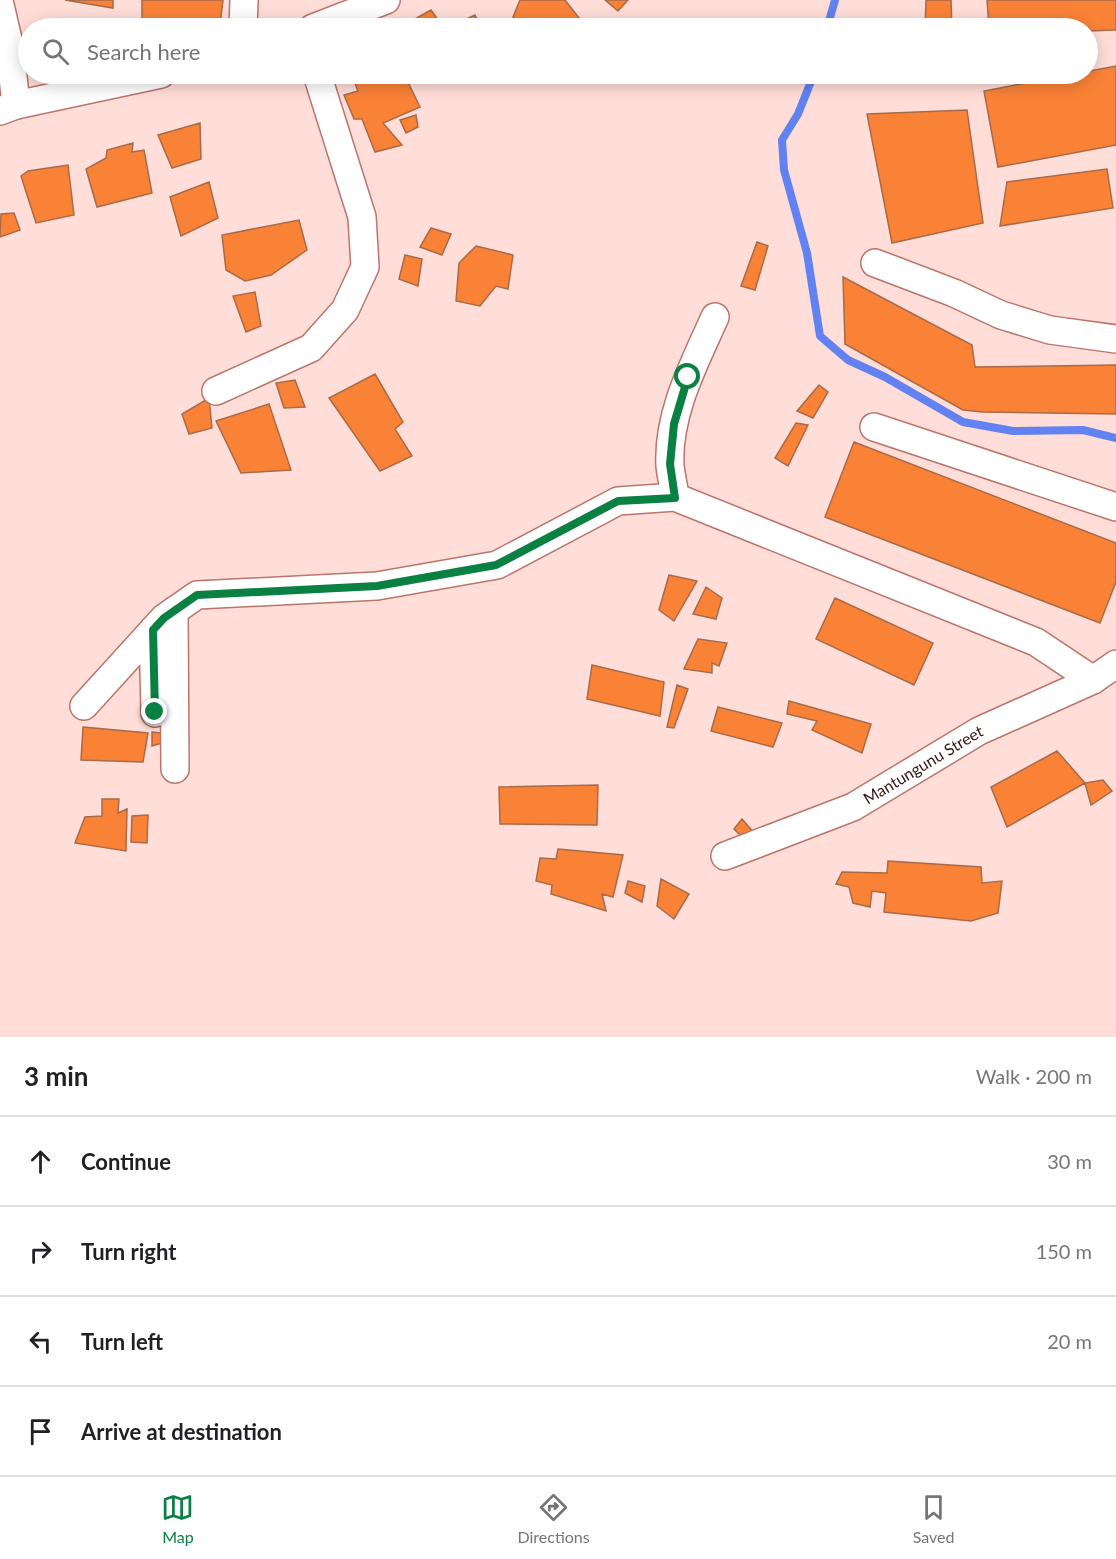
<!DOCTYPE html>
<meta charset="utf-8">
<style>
body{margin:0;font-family:Lato,sans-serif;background:#f2f2f2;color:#202124}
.stop{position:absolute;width:18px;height:18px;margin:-14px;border:4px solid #0b8043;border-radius:50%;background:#fff}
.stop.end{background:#0b8043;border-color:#fff;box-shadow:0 2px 6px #0008}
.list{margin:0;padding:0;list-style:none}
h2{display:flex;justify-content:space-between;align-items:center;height:78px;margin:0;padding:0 24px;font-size:26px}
h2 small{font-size:20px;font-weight:400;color:#757577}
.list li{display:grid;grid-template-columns:39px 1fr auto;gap:18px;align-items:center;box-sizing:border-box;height:90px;padding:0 24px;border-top:2px solid #e0e0e0}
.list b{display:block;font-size:22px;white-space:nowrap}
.list em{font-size:20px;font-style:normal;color:#757577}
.icon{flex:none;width:33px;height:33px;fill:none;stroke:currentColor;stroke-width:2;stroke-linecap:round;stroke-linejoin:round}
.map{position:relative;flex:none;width:1116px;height:1037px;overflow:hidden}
.search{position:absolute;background:#fff;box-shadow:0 3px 15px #0003;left:18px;right:18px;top:18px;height:66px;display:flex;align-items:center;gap:15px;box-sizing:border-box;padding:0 21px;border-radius:33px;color:#757577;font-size:22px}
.sheet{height:438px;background:#fff}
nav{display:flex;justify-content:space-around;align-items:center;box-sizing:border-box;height:84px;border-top:2px solid #e0e0e0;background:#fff;font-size:16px;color:#757577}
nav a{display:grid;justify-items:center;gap:3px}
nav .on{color:#0b8043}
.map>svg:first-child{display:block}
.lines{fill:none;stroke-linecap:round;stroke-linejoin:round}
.stream{stroke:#6282f1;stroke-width:8}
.building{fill:#fa8237;stroke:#a86a48;stroke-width:1.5}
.minor-casing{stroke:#bc746a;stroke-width:30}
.minor{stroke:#fff;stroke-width:27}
.route{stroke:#0b8043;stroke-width:8}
.labels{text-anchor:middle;stroke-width:4.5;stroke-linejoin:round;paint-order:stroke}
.street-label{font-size:16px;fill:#311511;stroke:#ffded9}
</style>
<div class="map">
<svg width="1116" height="1037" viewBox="0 0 1116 1037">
<rect width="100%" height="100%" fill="#ffded9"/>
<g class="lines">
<path class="stream" d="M827,28L835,0
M814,74L798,114L782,140L784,170L807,253L820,336L848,360L885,377L963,422L1013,431L1083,430L1116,438"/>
</g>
<path class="building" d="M65,0H113V8Z
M142,0H223L220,25L200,20L196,28H142Z
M520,0H565L587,28H527L513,17Z
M605,0H628L618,11Z
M926,0H951L952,28H925Z
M987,0H1116V30L1088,31V28H989Z
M431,10L441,24L432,28H414L411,21Z
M475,15L481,28H447Z
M1116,66V145L998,167L984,91Z
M351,74H404L420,107L383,123L402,145L375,152L362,119H354L344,95L358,91Z
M967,110L983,223L892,243L867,114Z
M416,115L418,127L406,133L400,120Z
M200,123L201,159L172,168L158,135Z
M133,143L132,152L144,150L152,193L97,207L86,169L106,158L107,150Z
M68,165L74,215L36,223L21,176L28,171Z
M1107,169L1113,208L1000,226L1007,182Z
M209,182L218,218L181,236L170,197Z
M14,213L20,230L0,237L1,214Z
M299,220L307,250L271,275L245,281L226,270L222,235Z
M431,228L451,234L442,255L420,247Z
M757,242L768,246L755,290L741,286Z
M476,246L513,255L508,289L496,286L480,306L456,301L459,263Z
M405,255L422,259L418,286L399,279Z
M843,277L972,345L975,367L1116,365V414L983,412L963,410L845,344Z
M255,292L261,326L246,332L233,296Z
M375,374L403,422L395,429L412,456L380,471L329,398Z
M295,380L305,407L284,408L276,383Z
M819,385L828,392L813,418L797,411Z
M209,398L212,428L189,434L182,414Z
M269,404L291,470L241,473L216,421Z
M796,423L808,425L788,466L775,458Z
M854,442L1116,543V582L1100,623L825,517Z
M669,575L697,581L674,621L659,610Z
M706,587L722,598L716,619L693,614Z
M835,598L933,643L914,685L816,639Z
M698,639L727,643L719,666L712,663V673L684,669Z
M592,665L664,682L660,716L587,699Z
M677,685L688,689L674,728L667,727Z
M789,701L871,724L862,753L812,730L817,721L787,714Z
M718,707L782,723L773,747L711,731Z
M83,727L148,733L143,762L81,760Z
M152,732L161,733L162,743L152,746Z
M1057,751L1085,783L1007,827L991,787Z
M1103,780L1112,791L1091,805L1085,783Z
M598,785L597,825L500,824L499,787Z
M102,799H119L118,813L127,809L126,851L75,843L85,817L102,816Z
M148,815L147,843L131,842L132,816Z
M742,819L756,835L745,840L734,829Z
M558,849L623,855L613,897L602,894L606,911L551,894L552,885L536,881L540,858L556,859Z
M888,861L981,867L982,883L1002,881L998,913L971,921L884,912L886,893L872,891L870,907L853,903L849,887L836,884L842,872L887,873Z
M661,879L689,894L674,919L657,906Z
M628,881L645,886L642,902L625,893Z"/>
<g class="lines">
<g class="minor-casing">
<g id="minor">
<path d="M0,5L10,48L16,105"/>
<path d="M243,28L244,0"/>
<path d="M313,28L386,0"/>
<path d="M0,111L16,105L161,74"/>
<path d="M875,263L954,293L1001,315L1050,330L1116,339"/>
<path d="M216,391L311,348L345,310L365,267L362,217L317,74"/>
<path d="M874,427L1116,507"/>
<path d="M675,497C674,487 671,476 670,466C667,414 695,362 715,317"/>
<path d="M174,611L175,769"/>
<path d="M153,630L155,713"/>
<path d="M84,706L164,618L197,595L377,586L497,565L618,501L675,497L1036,642L1093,680"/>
<path id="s1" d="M725,856L853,807L979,731L1093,680L1116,664"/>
</g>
</g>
<use href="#minor" class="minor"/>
</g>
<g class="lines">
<path class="route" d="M155,712L153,630L164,618L197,595L377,586L496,565L618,501L675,498L670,464L674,424L688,377"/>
</g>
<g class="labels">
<g class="street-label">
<text dy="6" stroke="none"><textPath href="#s1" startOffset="219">Mantungunu Street</textPath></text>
</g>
</g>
</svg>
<div class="stop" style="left:688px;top:377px"></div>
<div class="stop end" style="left:155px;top:712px"></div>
<div class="search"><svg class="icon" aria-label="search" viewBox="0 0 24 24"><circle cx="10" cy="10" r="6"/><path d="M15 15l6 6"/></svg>Search here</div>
</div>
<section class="sheet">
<h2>3 min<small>Walk · 200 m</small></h2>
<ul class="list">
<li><svg class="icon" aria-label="ahead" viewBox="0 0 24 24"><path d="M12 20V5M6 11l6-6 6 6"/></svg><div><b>Continue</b></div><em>30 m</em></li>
<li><svg class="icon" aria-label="right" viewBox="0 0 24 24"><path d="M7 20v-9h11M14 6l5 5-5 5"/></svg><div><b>Turn right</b></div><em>150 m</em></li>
<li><svg class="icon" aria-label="left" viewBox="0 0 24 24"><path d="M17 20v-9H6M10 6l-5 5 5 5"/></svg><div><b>Turn left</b></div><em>20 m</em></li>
<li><svg class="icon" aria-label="arrive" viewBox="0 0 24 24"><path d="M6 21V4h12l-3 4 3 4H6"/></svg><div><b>Arrive at destination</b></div></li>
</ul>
</section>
<nav>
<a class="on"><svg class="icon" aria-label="map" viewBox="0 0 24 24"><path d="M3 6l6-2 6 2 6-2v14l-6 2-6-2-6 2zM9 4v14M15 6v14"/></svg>Map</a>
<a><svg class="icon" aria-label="directions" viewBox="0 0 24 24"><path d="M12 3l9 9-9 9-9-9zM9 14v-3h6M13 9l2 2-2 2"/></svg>Directions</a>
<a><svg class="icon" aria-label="saved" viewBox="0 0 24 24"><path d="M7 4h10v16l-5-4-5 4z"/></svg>Saved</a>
</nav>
